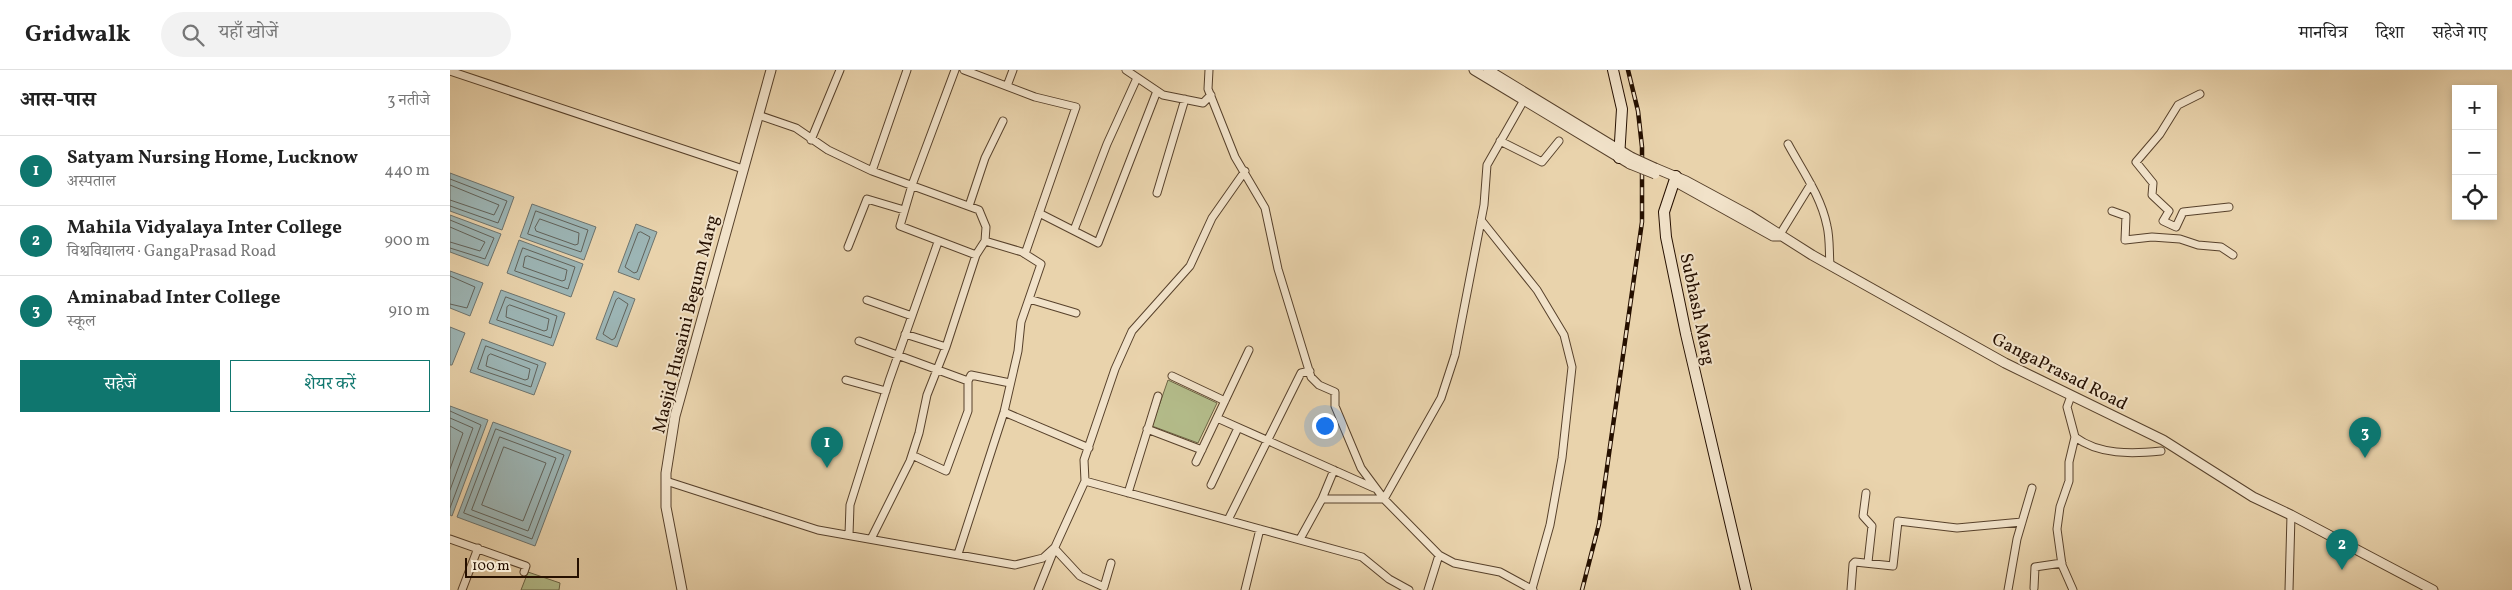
<!DOCTYPE html>
<html lang="hi">
<meta charset="utf-8">
<style>
body{margin:0;font-family:Vollkorn,"Noto Serif Devanagari",serif;background:#f2f2f2;color:#222}
.controls{position:absolute;right:15px;top:15px;display:grid;overflow:hidden;border-radius:0px;box-shadow:0 2px 8px #0003}
.controls button{width:45px;height:45px;display:grid;place-items:center;padding:0;border:0;border-bottom:1px solid #e0e0e0;background:#fff;color:#222;font:25px sans-serif}
.scale{position:absolute;left:15px;bottom:12px;width:114px;box-sizing:border-box;padding-left:5px;border:2px solid #261000;border-top:0;font-size:14px;line-height:18px;white-space:nowrap;color:#261000;-webkit-text-stroke:4px #f1e2c9;paint-order:stroke}
.you{position:absolute;left:874px;top:355px;width:18px;height:18px;margin:-12px;border:4px solid #fff;border-radius:50%;background:#1a73e8;box-shadow:0 0 0 8px #1a73e833}
.badge{display:grid;place-items:center;width:32px;height:32px;border-radius:50%;background:#0f766e;color:#fff;font-size:16px;font-weight:700}
.pin{position:absolute;translate:-50% -41px;filter:drop-shadow(0 1px 2px #0008)}
.pin::after{content:'';position:absolute;top:26px;width:18px;height:15px;background:inherit;clip-path:polygon(0 0,100% 0,50% 100%)}
.list{margin:0;padding:0;list-style:none}
h2{display:flex;justify-content:space-between;align-items:center;height:65px;margin:0;padding:0 20px;font-size:21px}
h2 small{font-size:16px;font-weight:400;color:#767676}
.list li{display:grid;grid-template-columns:32px 1fr auto;gap:15px;align-items:center;box-sizing:border-box;height:70px;padding:0 20px;border-top:1px solid #e0e0e0}
.list b{display:block;font-size:19px;white-space:nowrap}
.list p{margin:0;font-size:16px;white-space:nowrap;color:#767676}
.list em{font-size:16px;font-style:normal;color:#767676}
.actions{display:flex;gap:10px;padding:15px 20px}
.actions a{flex:1;padding:11px 0;border:1px solid #0f766e;border-radius:0px;text-align:center;font-size:18px;color:#0f766e}
.actions .main{background:#0f766e;color:#fff}
.icon{flex:none;width:28px;height:28px;fill:none;stroke:currentColor;stroke-width:2;stroke-linecap:round;stroke-linejoin:round}
.map{position:relative;flex:none;width:2062px;height:520px;overflow:hidden}
header{display:flex;align-items:center;gap:30px;box-sizing:border-box;height:70px;padding:0 25px;background:#fff;border-bottom:1px solid #e0e0e0}
header strong{font-size:24px}
nav{display:flex;gap:28px;margin-inline-start:auto;font-size:18px}
.search{width:350px;height:45px;background:#f2f2f2;display:flex;align-items:center;gap:12px;box-sizing:border-box;padding:0 18px;border-radius:28px;color:#767676;font-size:19px}
main{display:flex}
aside{flex:1;background:#fff}
.map>svg:first-child{display:block}
.green{fill:#b4bd8b;stroke:#6d6646}
.water{fill:#9cb5b5;stroke:#6d736d}
.lines{fill:none;stroke-linecap:round;stroke-linejoin:round}
.shore{stroke:#61625a;stroke-width:1}
.minor-casing{stroke:#57412b;stroke-width:9}
.tertiary-casing{stroke:#57412b;stroke-width:11}
.secondary-casing{stroke:#261000;stroke-width:12}
.minor{stroke:#f1e2c9;stroke-width:7}
.tertiary{stroke:#f1e2c9;stroke-width:9}
.secondary{stroke:#f1e2c9;stroke-width:10}
.rail-casing{stroke:#261000;stroke-width:4.5}
.rail{stroke:#f1e2c9;stroke-width:2.5;stroke-dasharray:8;stroke-linecap:butt}
.tertiary-bridge-casing{stroke:#57412b;stroke-width:11;stroke-linecap:butt}
.tertiary-bridge{stroke:#f1e2c9;stroke-width:9}
.labels{text-anchor:middle;stroke-width:4;stroke-linejoin:round;paint-order:stroke}
.street-label{font-size:18px;fill:#261000;stroke:#f1e2c9}
</style>
<header>
<strong>Gridwalk</strong>
<div class="search"><svg class="icon" aria-label="search" viewBox="0 0 24 24"><circle cx="10" cy="10" r="6"/><path d="M15 15l6 6"/></svg>यहाँ खोजें</div>
<nav><a>मानचित्र</a><a>दिशा</a><a>सहेजे गए</a></nav>
</header>
<main>
<aside>
<h2>आस-पास<small>3 नतीजे</small></h2>
<ul class="list">
<li><span class="badge">1</span><div><b>Satyam Nursing Home, Lucknow</b><p>अस्पताल</p></div><em>440 m</em></li>
<li><span class="badge">2</span><div><b>Mahila Vidyalaya Inter College</b><p>विश्वविद्यालय · GangaPrasad Road</p></div><em>900 m</em></li>
<li><span class="badge">3</span><div><b>Aminabad Inter College</b><p>स्कूल</p></div><em>910 m</em></li>
</ul>
<div class="actions"><a class="main">सहेजें</a><a>शेयर करें</a></div>
</aside>
<div class="map">
<svg width="2062" height="520" viewBox="0 0 2062 520">
<rect width="100%" height="100%" fill="#e9d3ac"/>
<filter id="stains"><feTurbulence type="fractalNoise" baseFrequency=".004" numOctaves="4"/><feColorMatrix values="0 0 0 0 .2 0 0 0 0 .09 0 0 0 0 .02 0 0 0 .5 -.17"/></filter>
<radialGradient id="worn" r=".72"><stop offset=".6" stop-color="#630" stop-opacity="0"/><stop offset="1" stop-color="#630" stop-opacity=".3"/></radialGradient>
<path class="green" d="M718,310L767,333L748,373L702,356Z
M78,502L110,513L109,520H71Z"/>
<path class="water" d="M0,103L64,127L52,160L0,141Z
M82,134L146,157L134,190L70,167Z
M0,145L51,164L38,196L0,182Z
M186,154L207,162L189,210L168,202Z
M69,170L133,194L121,227L57,203Z
M0,201L33,213L20,246L0,238Z
M51,220L115,243L103,276L39,253Z
M164,221L185,229L167,277L146,269Z
M0,257L15,263L2,295H0Z
M32,269L96,293L84,325L20,302Z
M0,336L38,350L2,446L0,445Z
M43,352L121,381L85,476L7,447Z"/>
<g class="lines">
<path class="shore" d="M0,109L57,131L48,153L0,136
M0,115L49,135L44,145L0,130
M86,141L138,160L131,182L78,164Z
M90,149L129,163L128,174L125,175L86,161L85,158Z
M0,150L44,168L35,189L0,178
M0,157L35,172L30,181L0,172
M191,162L200,167L187,202L184,203L175,197L188,163Z
M73,178L125,197L118,219L65,201Z
M78,186L117,200L115,210L112,211L73,197L75,187Z
M0,206L25,217L17,238L0,234
M56,227L107,246L101,268L47,250Z
M169,228L178,234L165,268L162,270L153,264L166,230Z
M60,235L99,249L97,260L94,261L56,247L57,237Z
M36,276L88,295L81,317L28,299Z
M41,284L80,299L78,309L75,310L36,296L38,286Z
M0,341L31,355L0,438
M0,348L23,358L0,420
M0,356L13,363L0,399
M46,359L114,385L82,469L14,443Z
M50,367L106,388L78,461L22,440Z
M54,377L96,393L73,451L32,435Z"/>
<g class="minor-casing">
<path id="minor" d="M505,0L462,115L450,156L526,185
M514,0L585,27L626,37L575,184
M676,0L713,25L753,33L761,25
M759,0L758,19L785,87L815,138L828,199L861,307L869,315L885,322V336L911,398L934,429L989,485L1004,493L1050,502L1083,520
M0,1L293,99
M557,16L563,0
M1750,24L1728,35L1710,64L1686,92L1703,113L1702,125L1719,141L1713,151L1726,157L1733,142L1779,137
M308,45L346,58L378,80L422,101L529,140L536,157L535,171L572,182L591,194L571,252L568,281L554,342L508,484
M361,70L390,0
M1050,71L1092,92L1109,71
M1338,74C1352,100 1371,126 1377,156C1380,168 1379,183 1380,195
M422,101L457,0
M707,123L735,29
M519,136L535,88L553,51
M1662,141L1676,146L1675,170L1702,167L1730,169L1748,175L1771,177L1783,185
M589,143L648,173L707,21
M1031,150L1087,220L1114,265L1122,297L1112,388L1100,455L1082,519
M624,160L657,74L687,8
M1329,166L1361,114
M398,177L417,129L454,140
M579,229L626,243
M417,230L462,246
M455,264L496,277
M409,271L518,311
M722,306L775,331
M396,310L436,321
M1621,326L1617,337L1625,367L1619,392V411L1610,437L1607,459L1612,495L1623,520
M554,342L639,378
M767,348L924,418
M697,359L752,380
M1625,367C1649,385 1682,384 1711,381
M462,385L496,401L518,341V311L521,305L560,313
M746,392L799,280
M216,411L368,460L565,495L593,488L605,477L635,411L634,390L665,299L682,261L740,196L762,148L795,101
M635,411L912,487L939,509L959,520
M761,415L788,358
M678,423L708,326
M1416,423L1413,446L1422,456L1418,492
M872,429L884,400
M934,429L991,328L1005,285L1034,135L1037,95L1074,30
M778,450L851,303L860,301
M399,465L400,435L439,311L488,172
M0,469L76,496L74,502
M421,469L460,391L469,363L477,325L496,277L526,185L535,171
M850,469L872,429H934
M605,479L630,506L654,517L661,493
M1584,518L1585,497L1612,493
M12,520L28,478
M588,520L604,480
M795,520L810,459
M978,520L989,485
M1401,520L1403,494L1405,492L1443,496L1448,451L1507,458L1572,452
M1558,520L1567,469L1582,418
M1839,520L1841,445"/>
</g>
<g class="tertiary-casing">
<path id="tertiary" d="M1024,0L1180,94
M1038,0L1181,87
M1205,98L1236,111L1299,145L1362,185L1555,293L1713,370L1803,427L1841,445L1983,520
M1226,112L1323,166H1329
M232,520L216,437V403L225,346L321,0"/>
</g>
<g class="secondary-casing">
<path id="secondary" d="M1163,0L1172,39L1169,88
M1226,106L1214,142L1216,167L1236,264L1296,520"/>
</g>
<use href="#minor" class="minor"/>
<use href="#tertiary" class="tertiary"/>
<use href="#secondary" class="secondary"/>
<g class="rail-casing">
<path id="rail" d="M1132,520L1149,454L1192,152V77L1188,41L1178,0"/>
</g>
<use href="#rail" class="rail"/>
<g class="tertiary-bridge-casing">
<path id="tertiary-bridge" d="M1181,87L1205,98
M1180,94L1205,104"/>
</g>
<use href="#tertiary-bridge" class="tertiary-bridge"/>
</g>
<g class="labels">
<g class="street-label">
<text transform="translate(1248 239) rotate(78)" y="6">Subhash Marg</text>
<text transform="translate(235 254) rotate(-76)" y="6">Masjid Husaini Begum Marg</text>
<text transform="translate(1610 301) rotate(27)" y="6">GangaPrasad Road</text>
</g>
</g>
<rect width="100%" height="100%" filter="url(#stains)"/>
<rect width="100%" height="100%" fill="url(#worn)"/>
</svg>
<div class="controls">
<button>+</button>
<button>−</button>
<button><svg class="icon" aria-label="locate" viewBox="0 0 24 24"><circle cx="12" cy="12" r="6"/><path d="M12 2v4M12 18v4M2 12h4M18 12h4"/></svg></button>
</div>
<div class="scale">100 m</div>
<div class="you"></div>
<div class="pin badge" style="left:377px;top:398px">1</div>
<div class="pin badge" style="left:1892px;top:500px">2</div>
<div class="pin badge" style="left:1915px;top:388px">3</div>
</div>
</main>
